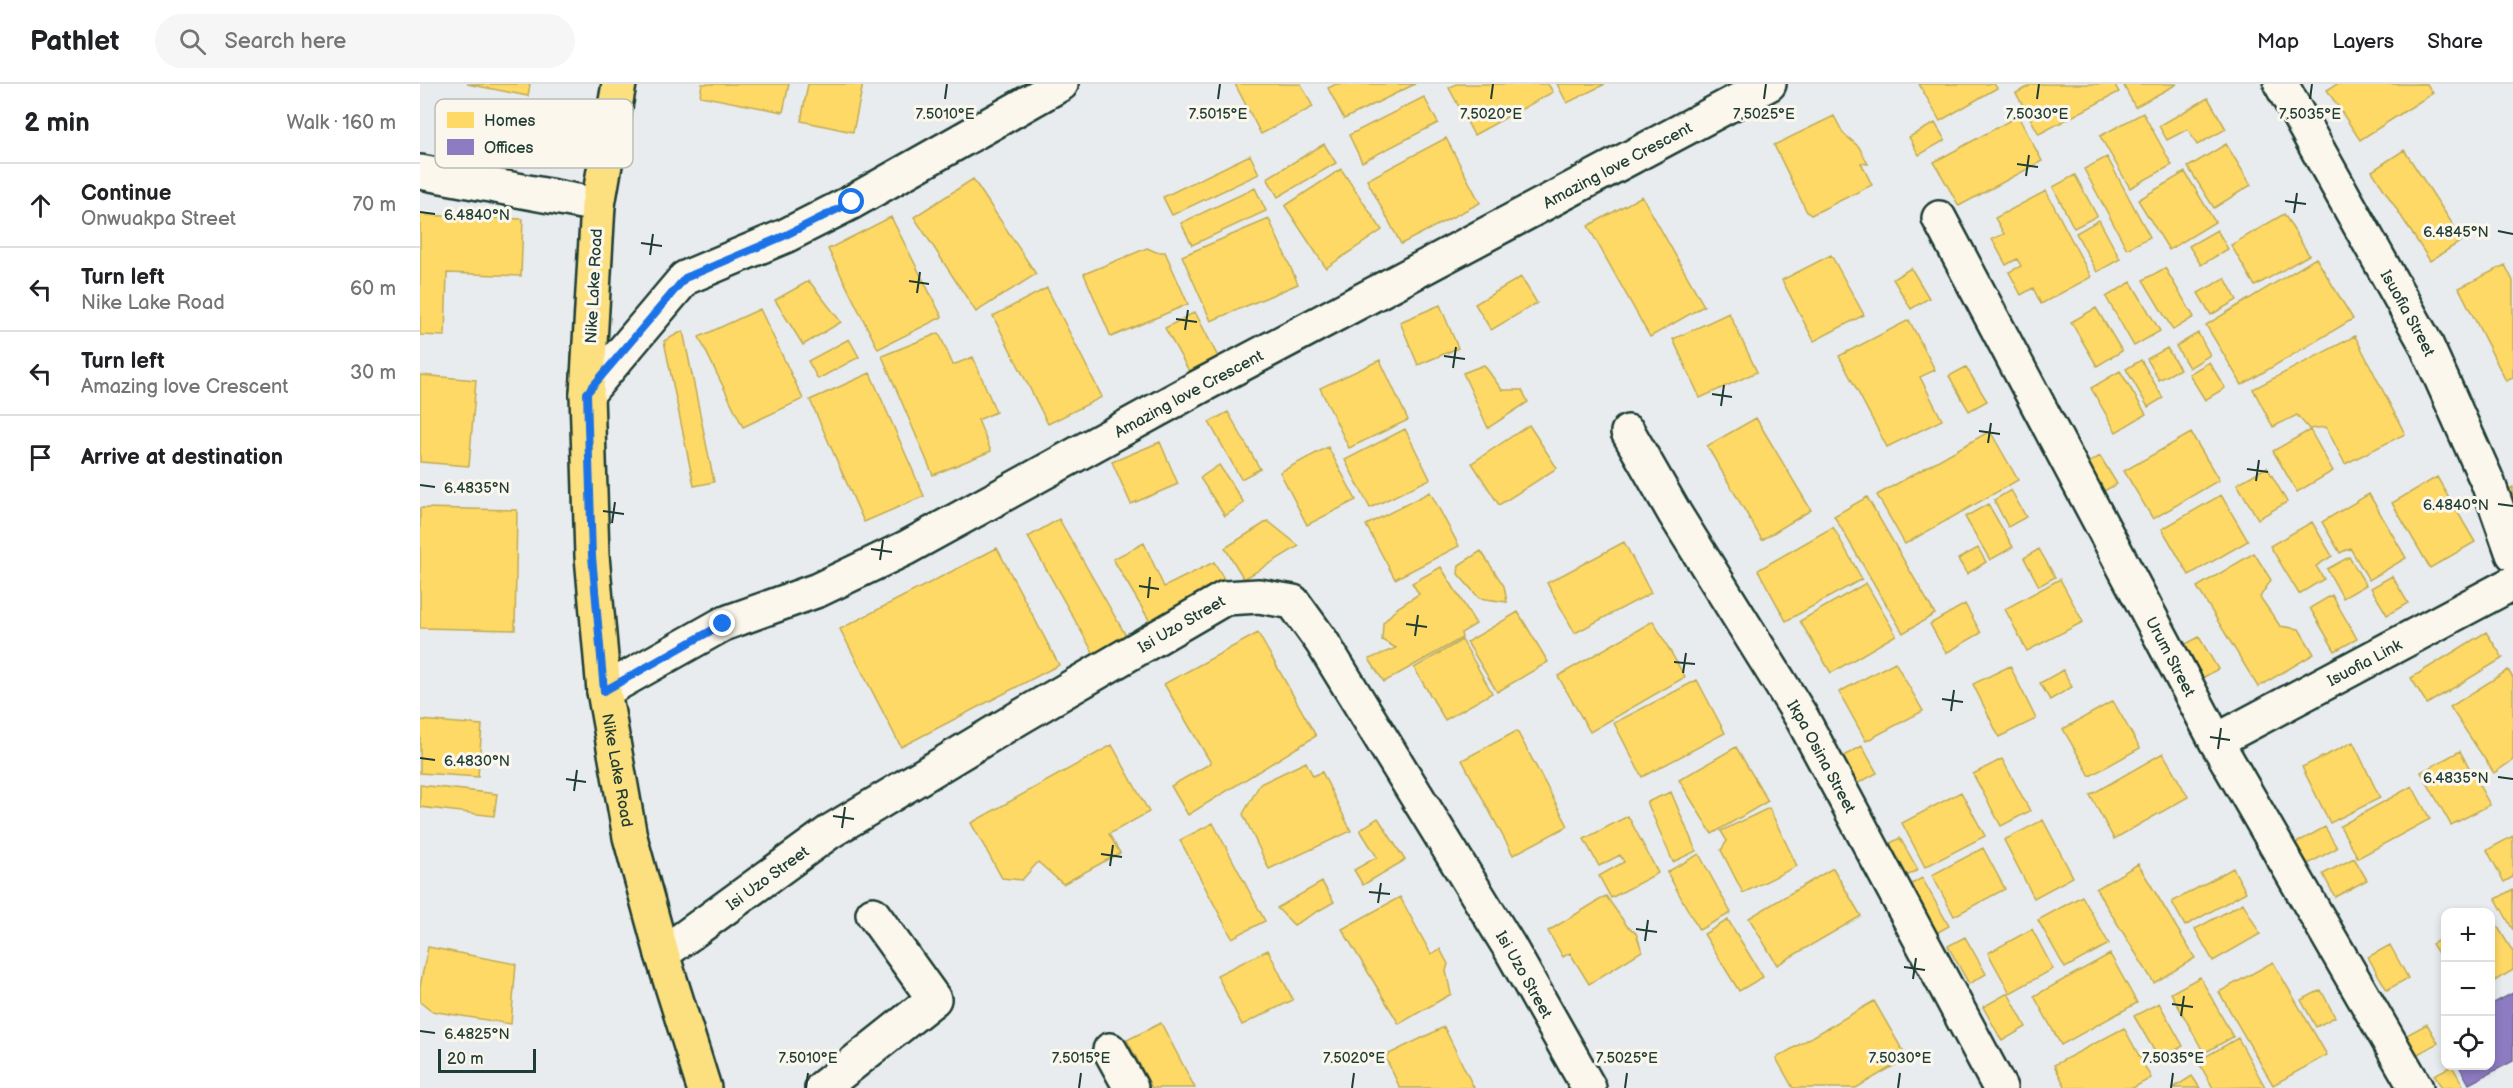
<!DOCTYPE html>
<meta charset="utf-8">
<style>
body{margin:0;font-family:"Balsamiq Sans",sans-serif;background:#f6f6f6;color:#202124}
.controls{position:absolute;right:18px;bottom:18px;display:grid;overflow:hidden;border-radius:12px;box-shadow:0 3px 9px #0003}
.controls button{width:54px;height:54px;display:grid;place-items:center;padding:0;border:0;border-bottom:2px solid #e0e0e0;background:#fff;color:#202124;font:30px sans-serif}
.scale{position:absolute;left:18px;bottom:15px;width:98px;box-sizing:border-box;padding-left:6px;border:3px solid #1f3d34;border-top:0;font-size:16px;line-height:21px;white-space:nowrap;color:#1f3d34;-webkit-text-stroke:4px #fbf7ec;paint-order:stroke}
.stop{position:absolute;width:18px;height:18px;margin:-14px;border:4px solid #1a73e8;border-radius:50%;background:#fff}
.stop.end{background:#1a73e8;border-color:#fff;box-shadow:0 2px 6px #0008}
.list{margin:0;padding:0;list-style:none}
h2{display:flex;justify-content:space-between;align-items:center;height:78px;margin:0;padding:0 24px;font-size:26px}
h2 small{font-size:20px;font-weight:400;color:#757577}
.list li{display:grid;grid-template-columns:39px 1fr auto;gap:18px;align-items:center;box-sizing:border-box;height:84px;padding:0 24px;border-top:2px solid #e0e0e0}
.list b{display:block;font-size:22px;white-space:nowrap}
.list p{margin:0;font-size:20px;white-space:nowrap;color:#757577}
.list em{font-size:20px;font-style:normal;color:#757577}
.icon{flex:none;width:33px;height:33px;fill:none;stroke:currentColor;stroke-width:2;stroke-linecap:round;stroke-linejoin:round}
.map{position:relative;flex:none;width:2093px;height:1004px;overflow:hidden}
header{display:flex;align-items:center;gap:36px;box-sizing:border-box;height:84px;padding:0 30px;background:#fff;border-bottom:2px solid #e0e0e0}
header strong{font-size:28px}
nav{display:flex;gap:33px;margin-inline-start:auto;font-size:21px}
.search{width:420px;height:54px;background:#f6f6f6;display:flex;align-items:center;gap:15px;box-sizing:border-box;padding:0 21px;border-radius:33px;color:#757577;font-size:22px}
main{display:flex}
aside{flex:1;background:#fff}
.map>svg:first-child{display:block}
.homes{fill:#ffd966;stroke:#bcaa57;stroke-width:1.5}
.offices{fill:#8e7cc3;stroke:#6d6998;stroke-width:1.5}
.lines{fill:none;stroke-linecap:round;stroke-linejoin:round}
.minor-casing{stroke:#1f3d34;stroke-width:38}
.major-casing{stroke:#1f3d34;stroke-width:38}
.minor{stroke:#fbf7ec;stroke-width:33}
.major{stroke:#fce080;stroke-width:33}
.route{stroke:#1a73e8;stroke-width:8}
.ticks{fill:none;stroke:#1f3d34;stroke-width:2}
.labels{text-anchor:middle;stroke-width:6;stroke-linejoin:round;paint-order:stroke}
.street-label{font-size:16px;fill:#1f3d34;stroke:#fbf7ec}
.key{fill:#fbf7ec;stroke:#b9bfb5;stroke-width:1.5}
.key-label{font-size:16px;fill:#1f3d34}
.ticks-label{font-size:15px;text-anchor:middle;fill:#1f3d34;stroke:#fbf7ec;stroke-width:6;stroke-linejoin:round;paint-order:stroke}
</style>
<header>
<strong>Pathlet</strong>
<div class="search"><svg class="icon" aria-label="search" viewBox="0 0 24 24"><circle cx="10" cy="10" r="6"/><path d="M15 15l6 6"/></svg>Search here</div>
<nav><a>Map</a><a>Layers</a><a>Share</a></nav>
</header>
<main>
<aside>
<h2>2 min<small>Walk · 160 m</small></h2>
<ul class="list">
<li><svg class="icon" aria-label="ahead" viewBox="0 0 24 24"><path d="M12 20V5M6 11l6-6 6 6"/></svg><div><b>Continue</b><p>Onwuakpa Street</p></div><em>70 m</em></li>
<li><svg class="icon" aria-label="left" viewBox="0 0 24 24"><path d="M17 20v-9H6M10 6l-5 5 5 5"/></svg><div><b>Turn left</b><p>Nike Lake Road</p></div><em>60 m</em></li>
<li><svg class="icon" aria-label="left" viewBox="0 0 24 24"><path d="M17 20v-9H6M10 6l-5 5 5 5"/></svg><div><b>Turn left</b><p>Amazing love Crescent</p></div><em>30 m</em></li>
<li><svg class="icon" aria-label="arrive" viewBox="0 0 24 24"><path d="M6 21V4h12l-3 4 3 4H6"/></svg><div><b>Arrive at destination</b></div></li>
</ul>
</aside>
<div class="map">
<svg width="2093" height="1004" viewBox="0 0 2093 1004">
<rect width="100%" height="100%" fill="#e9ecef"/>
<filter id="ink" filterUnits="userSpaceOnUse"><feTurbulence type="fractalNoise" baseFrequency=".0167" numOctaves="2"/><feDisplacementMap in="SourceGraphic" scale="12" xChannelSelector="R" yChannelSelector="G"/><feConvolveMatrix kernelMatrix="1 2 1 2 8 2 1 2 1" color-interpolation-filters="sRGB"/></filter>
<g filter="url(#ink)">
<path class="homes" d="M47,0H110L108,12Z
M282,0H369L363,28L280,12Z
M388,0H443L433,48L381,37Z
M815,0H881L893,23L841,50Z
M916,0H995L924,35L908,4Z
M1036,0H1128L1133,8L1054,51L1029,4Z
M1137,0H1185L1147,19Z
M1499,0H1574L1577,4L1520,37Z
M1613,0H1694L1699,8L1619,50L1596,9Z
M1703,0H1757L1715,23Z
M1917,0H2007L2013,9L1940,56L1907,6Z
M1004,13L1018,39L942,78L929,51Z
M1788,14L1806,45L1777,61L1768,45L1747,56L1739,42Z
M1723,29L1752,81L1710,104L1680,52Z
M1414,32L1423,49L1439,63L1448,80L1441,79L1452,101L1391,131L1387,128L1354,61Z
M1598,32L1622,77L1539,122L1514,78Z
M1515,39L1525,56L1499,71L1489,53Z
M1026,54L1060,119L981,160L947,96Z
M904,60L916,79L858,113L847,94Z
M1806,60L1831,101L1794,124L1768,83Z
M1984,66L2043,156L2010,177L1952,87Z
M830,71L839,90L752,131L743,113Z
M1687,73L1730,153L1707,165L1664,85Z
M921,85L962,146L906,184L865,122Z
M1765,88L1795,138L1749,166L1718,116Z
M1655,91L1677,132L1654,144L1633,103Z
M553,95L616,190L556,228L494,133Z
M835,104L846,127L772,161L761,139Z
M1626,107L1671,193L1621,220L1613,204L1601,211L1589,188L1601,182L1597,175L1586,181L1572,155L1584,150L1575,134Z
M1222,112L1284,222L1230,253L1168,142Z
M1864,130L1889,171L1835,202L1811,161Z
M0,131L103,135L101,192L27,189L25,252L0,251Z
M471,133L522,233L458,265L408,165Z
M849,135L878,200L791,237L762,172Z
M1679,136L1700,175L1677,188L1656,149Z
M1797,146L1808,165L1781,181L1769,162Z
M727,164L736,168H745L768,220L691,253L664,190Z
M1411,171L1444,231L1394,257L1362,196Z
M1896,174L1933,235L1822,301L1786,241Z
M2085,181L2093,197V294L2086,297L2039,204Z
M1491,184L1509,214L1491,225L1473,195Z
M1745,184L1774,233L1753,246L1723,196Z
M1101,193L1117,219L1071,246L1055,220Z
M1805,194L1817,216L1791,231L1778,209Z
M389,197L421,238L383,261L355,216Z
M1711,198L1740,247L1714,262L1686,213Z
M627,204L682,313L628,340L573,232Z
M1020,221L1038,264L998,281L980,238Z
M1676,224L1702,267L1677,282L1651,238Z
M340,225L383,315L323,343L279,253Z
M775,228L798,273L769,287L745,244Z
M1309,229L1337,288L1280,314L1253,255Z
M1489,236L1515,286L1500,293L1522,336L1467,363L1419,272Z
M263,247L294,398L274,402L244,257Z
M519,249L533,281L553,273L576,328L558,336L571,367L513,391L462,272Z
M1778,249L1790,271L1769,284L1756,262Z
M1935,252L1985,350L1925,380L1906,343L1889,345L1877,331L1853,343L1833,305Z
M429,255L439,273L398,295L388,277Z
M1747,264L1760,285L1739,296L1727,275Z
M960,276L988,336L929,364L900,304Z
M1721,276L1743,314L1728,323L1706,285Z
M1789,278L1805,304L1785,316L1769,290Z
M1064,281L1082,306H1102L1108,318L1068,344L1043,289Z
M1546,283L1567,317L1549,327L1529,292Z
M1700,287L1726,330L1696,348L1671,304Z
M450,289L504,412L444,438L390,316Z
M0,291L56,296L49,382L0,378Z
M808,328L840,385L821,395L789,338Z
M1336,334L1391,426L1342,456L1287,362Z
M1109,341L1137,384L1079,421L1052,379Z
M985,345L1010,395L950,424L925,376Z
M1890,346L1913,387L1877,408L1853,367Z
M1570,347L1598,396L1485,460L1457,411Z
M1771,349L1799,396L1733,435L1704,387Z
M740,358L758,400L711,420L692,378Z
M908,363L936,416L887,441L860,388Z
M1680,372L1697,400L1682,408L1665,381Z
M799,381L824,419L805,432L780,394Z
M1847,383L1867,418L1838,435L1817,400Z
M2017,393L2055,458L2010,484L1972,419Z
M2093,403V425L2084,408Z
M1591,406L1606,433L1588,443L1574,416Z
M1010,408L1039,462L975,495L946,441Z
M1949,410L1986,474L1949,496L1930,464L1920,469L1902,438Z
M1801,411L1828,457L1769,491L1742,445Z
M1447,413L1515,530L1483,549L1414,432Z
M1568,420L1593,463L1570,476L1545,433Z
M0,424L97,426L95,546L0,544Z
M639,435L706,552L674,570L608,453Z
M848,437L879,462L824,495L805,464Z
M1892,438L1912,472L1896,482L1904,495L1879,510L1850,462Z
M1413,443L1442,495L1366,537L1338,486Z
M1204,458L1231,509L1155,549L1127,499Z
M724,459L744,503L794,478L810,505L735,546L693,475Z
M577,464L639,581L481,663L420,545Z
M1558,464L1566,478L1547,490L1538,475Z
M1619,465L1635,493L1619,502L1604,474Z
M1061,467L1084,502L1087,518L1059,514L1038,490L1039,481Z
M1834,469L1851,496L1840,513L1860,542L1879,545L1894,570L1838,603L1777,503Z
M1929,473L1946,501L1923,514L1907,485Z
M1021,483L1056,540L1041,549L1042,554L964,598L949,575L976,564L962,556L963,539L977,524L999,510L992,499Z
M1972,492L1988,519L1967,531L1951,504Z
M1640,495L1663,538L1607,567L1585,525Z
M1446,499L1476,551L1411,589L1380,537Z
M1912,511L1937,555L1915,567L1890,524Z
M1545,520L1561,549L1526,569L1510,540Z
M1098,528L1128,578L1077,608L1047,558Z
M1233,537L1265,593L1170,648L1138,592Z
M2066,548L2083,574L2007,620L1991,594Z
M838,549L896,652L768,731L751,702L791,679L744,600Z
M1779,553L1798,585L1779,596L1760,563Z
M1042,556L1072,609L1025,636L994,584Z
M1475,578L1503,627L1446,657L1419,608Z
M1590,582L1616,635L1579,653L1553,600Z
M1643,586L1652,603L1630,616L1620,599Z
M2088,586L2093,594V676L2074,689L2030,623Z
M1277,596L1305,649L1222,693L1194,639Z
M1693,617L1720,664L1670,692L1643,645Z
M0,636L62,641L58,693L0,689Z
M1097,647L1148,742L1093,771L1042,676Z
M1933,658L1960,714L1910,739L1882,683Z
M692,661L729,728L689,750L700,769L643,800L618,778L602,796L582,794L551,739Z
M1442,662L1457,689L1431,703L1416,676Z
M1316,663L1348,717L1292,750L1259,696Z
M2040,667L2070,721L2031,741L2001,688Z
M1743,669L1768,713L1694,755L1670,711Z
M1582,675L1610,727L1581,742L1553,690Z
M886,678L893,692L902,688L931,747L849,785L823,730L840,700Z
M0,701L77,710L74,732L0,723Z
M1992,702L2010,735L1938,774L1920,742Z
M1251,708L1276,767L1253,778L1227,718Z
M1541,708L1565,752L1505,783L1482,739Z
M1349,724L1377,782L1323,809L1301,766L1307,757L1301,747Z
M1208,732L1238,789L1191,814L1179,792L1204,778L1200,771L1179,782L1164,755Z
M958,734L985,776L943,801L934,786L957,773L940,746Z
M1623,736L1653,793L1614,814L1584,756Z
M793,739L845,837L812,854L760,756Z
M1905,743L1917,764L1888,780L1876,759Z
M2093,752V793L2084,798L2067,766Z
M1480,754L1498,786L1479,796L1461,764Z
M1563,764L1585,805L1534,832L1512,791Z
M1279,770L1311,829L1279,846L1247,788Z
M1934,774L1947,796L1915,813L1903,790Z
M1718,780L1775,874L1734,899L1676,805Z
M1413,784L1441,832L1357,881L1329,834Z
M1813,784L1826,808L1765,842L1752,818Z
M1502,794L1529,842L1511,852L1485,804Z
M902,798L914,818L874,841L857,824Z
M2093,805V846L2076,815Z
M1186,812L1207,842L1216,849L1222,867L1169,900L1150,869L1143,873L1128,847Z
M1662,812L1689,860L1645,884L1618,836Z
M980,813L1011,870L1020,865L1028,880L1026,887L1031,910L979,940L922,845Z
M1823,819L1840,850L1793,877L1775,845Z
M2070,830L2093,868V886L2070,900Z
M1308,836L1343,893L1319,907L1284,850Z
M1612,845L1633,885L1590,909L1568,869Z
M2026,852V881L2012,860Z
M1545,853L1566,890L1549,900L1528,862Z
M1970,861L1988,894L1967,906L1948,873Z
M8,863L96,880L91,940L11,927L0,918V902Z
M848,866L873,916L822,941L797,891Z
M1690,870L1717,919L1641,961L1614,912Z
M1853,878L1907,971L1853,1001L1799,908Z
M1780,893L1813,953L1784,969L1751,909Z
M1901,906L1915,933L1896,943L1881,916Z
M1588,909L1606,943L1582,957L1563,923Z
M1454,917L1487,974L1436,1004H1373L1356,974Z
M1739,919L1763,962L1739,975L1714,932Z
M741,939L775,1004H732L707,956Z
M2007,940L2018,959L1996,971L1985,952Z
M1024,943L1054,1004H980L965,972Z
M1704,944L1731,994L1713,1004H1646L1634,981Z
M1818,954L1845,1003L1793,1004L1778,977Z
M2032,982L2044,1003L2022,1004L2014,991Z
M1772,992L1780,1004H1753Z"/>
<path class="offices" d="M2093,909V977L2049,1000L2039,982H2070V921Z"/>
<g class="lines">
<g class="minor-casing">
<g id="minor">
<path id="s1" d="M1861,0L2005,258L2068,399L2093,470"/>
<path d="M0,88L178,121"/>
<path id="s2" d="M1519,134L1796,657L1996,1004"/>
<path d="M167,310L265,194L365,152L432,118L641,0"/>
<path id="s3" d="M1208,348L1255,430L1382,634L1580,1004"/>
<path id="s4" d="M184,607L303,540L398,506L486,464L777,304L1349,0"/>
<path id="s5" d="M1796,657L2093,499"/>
<path id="s6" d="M242,870L411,747L602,632L805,514L839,512L873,518L902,558L1090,864L1169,1004"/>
<path d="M690,966L711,1004"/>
<path d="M402,1004L514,915L453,830"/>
</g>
</g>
<g class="major-casing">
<g id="major">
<path id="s7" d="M199,0L178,121L167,310L172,472L184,607L210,753L242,870L284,1004"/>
</g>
</g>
<use href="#minor" class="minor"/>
<use href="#major" class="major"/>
</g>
</g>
<g class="lines" filter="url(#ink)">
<path class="route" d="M303,540L184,607L172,472L167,309L265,194L364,152L432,118"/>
</g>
<path class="ticks" d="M525,15L527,0M798,15L800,0M1071,15L1073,0M1344,15L1346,0M1617,15L1619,0M1890,15L1892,0M1597,80L1618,83M1606,92L1609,71M1865,117L1886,120M0,128L15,130M1874,129L1877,109M2078,147L2093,150M221,159L242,162M230,171L233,150M489,197L509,200M497,209L500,188M756,235L777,238M765,246L768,226M1024,272L1045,275M1033,284L1036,263M1292,310L1312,313M1301,322L1304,301M1559,347L1580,350M1568,359L1571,339M1827,385L1848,388M1836,397L1839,376M0,401L15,403M2078,420L2093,422M183,427L204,430M192,439L195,418M451,465L472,468M460,476L463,456M719,502L739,505M728,514L730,493M986,540L1007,543M995,552L998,531M1254,578L1275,580M1263,589L1266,569M1522,615L1543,618M1531,627L1534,606M1790,653L1810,656M1798,665L1801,644M0,674L15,676M2078,693L2093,695M146,695L166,698M154,707L157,686M413,732L434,735M422,744L425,723M681,770L702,773M690,782L693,761M949,808L970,810M958,819L961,799M1216,845L1237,848M1225,857L1228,836M1484,883L1505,886M1493,895L1496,874M1752,920L1773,923M1761,932L1764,912M0,947L15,949M386,1004L388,989M659,1004L661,989M932,1004L934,989M1205,1004L1207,989M1478,1004L1480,989M1751,1004L1753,989"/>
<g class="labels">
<g class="street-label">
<text dy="6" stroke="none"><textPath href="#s4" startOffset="1143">Amazing love Crescent</textPath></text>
<text transform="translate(173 202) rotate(-87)" y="6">Nike Lake Road</text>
<text dy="6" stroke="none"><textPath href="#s1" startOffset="262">Isuofia Street</textPath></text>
<text dy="6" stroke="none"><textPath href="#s4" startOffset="657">Amazing love Crescent</textPath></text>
<text dy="6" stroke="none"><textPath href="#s6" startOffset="616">Isi Uzo Street</textPath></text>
<text dy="6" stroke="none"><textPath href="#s2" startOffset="496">Urum Street</textPath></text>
<text dy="6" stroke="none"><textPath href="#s5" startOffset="168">Isuofia Link</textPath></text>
<text dy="6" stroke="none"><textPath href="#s3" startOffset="378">Ikpa Osina Street</textPath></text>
<text dy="6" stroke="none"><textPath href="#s7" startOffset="690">Nike Lake Road</textPath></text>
<text dy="6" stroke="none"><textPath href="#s6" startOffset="130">Isi Uzo Street</textPath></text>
<text dy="6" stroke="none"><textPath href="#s6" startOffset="1174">Isi Uzo Street</textPath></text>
</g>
</g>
<rect x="15" y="15" width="198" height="69" rx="9" class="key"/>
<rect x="27" y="28" width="27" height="16" fill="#ffd966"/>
<rect x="27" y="55" width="27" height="16" fill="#8e7cc3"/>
<g class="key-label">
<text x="64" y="42">Homes</text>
<text x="64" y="69">Offices</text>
</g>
<g class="ticks-label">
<text x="525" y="35">7.5010°E</text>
<text x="798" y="35">7.5015°E</text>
<text x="1071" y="35">7.5020°E</text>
<text x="1344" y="35">7.5025°E</text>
<text x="1617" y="35">7.5030°E</text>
<text x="1890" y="35">7.5035°E</text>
<text x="57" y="136">6.4840°N</text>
<text x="2036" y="153">6.4845°N</text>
<text x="57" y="409">6.4835°N</text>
<text x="2036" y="426">6.4840°N</text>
<text x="57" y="682">6.4830°N</text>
<text x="2036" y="699">6.4835°N</text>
<text x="57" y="955">6.4825°N</text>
<text x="388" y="979">7.5010°E</text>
<text x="661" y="979">7.5015°E</text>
<text x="934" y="979">7.5020°E</text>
<text x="1207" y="979">7.5025°E</text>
<text x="1480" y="979">7.5030°E</text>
<text x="1753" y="979">7.5035°E</text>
</g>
</svg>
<div class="controls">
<button>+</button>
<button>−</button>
<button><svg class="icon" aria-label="locate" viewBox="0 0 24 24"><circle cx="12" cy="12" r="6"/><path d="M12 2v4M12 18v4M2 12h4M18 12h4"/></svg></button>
</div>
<div class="scale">20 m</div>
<div class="stop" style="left:432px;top:118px"></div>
<div class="stop end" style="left:303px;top:540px"></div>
</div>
</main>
